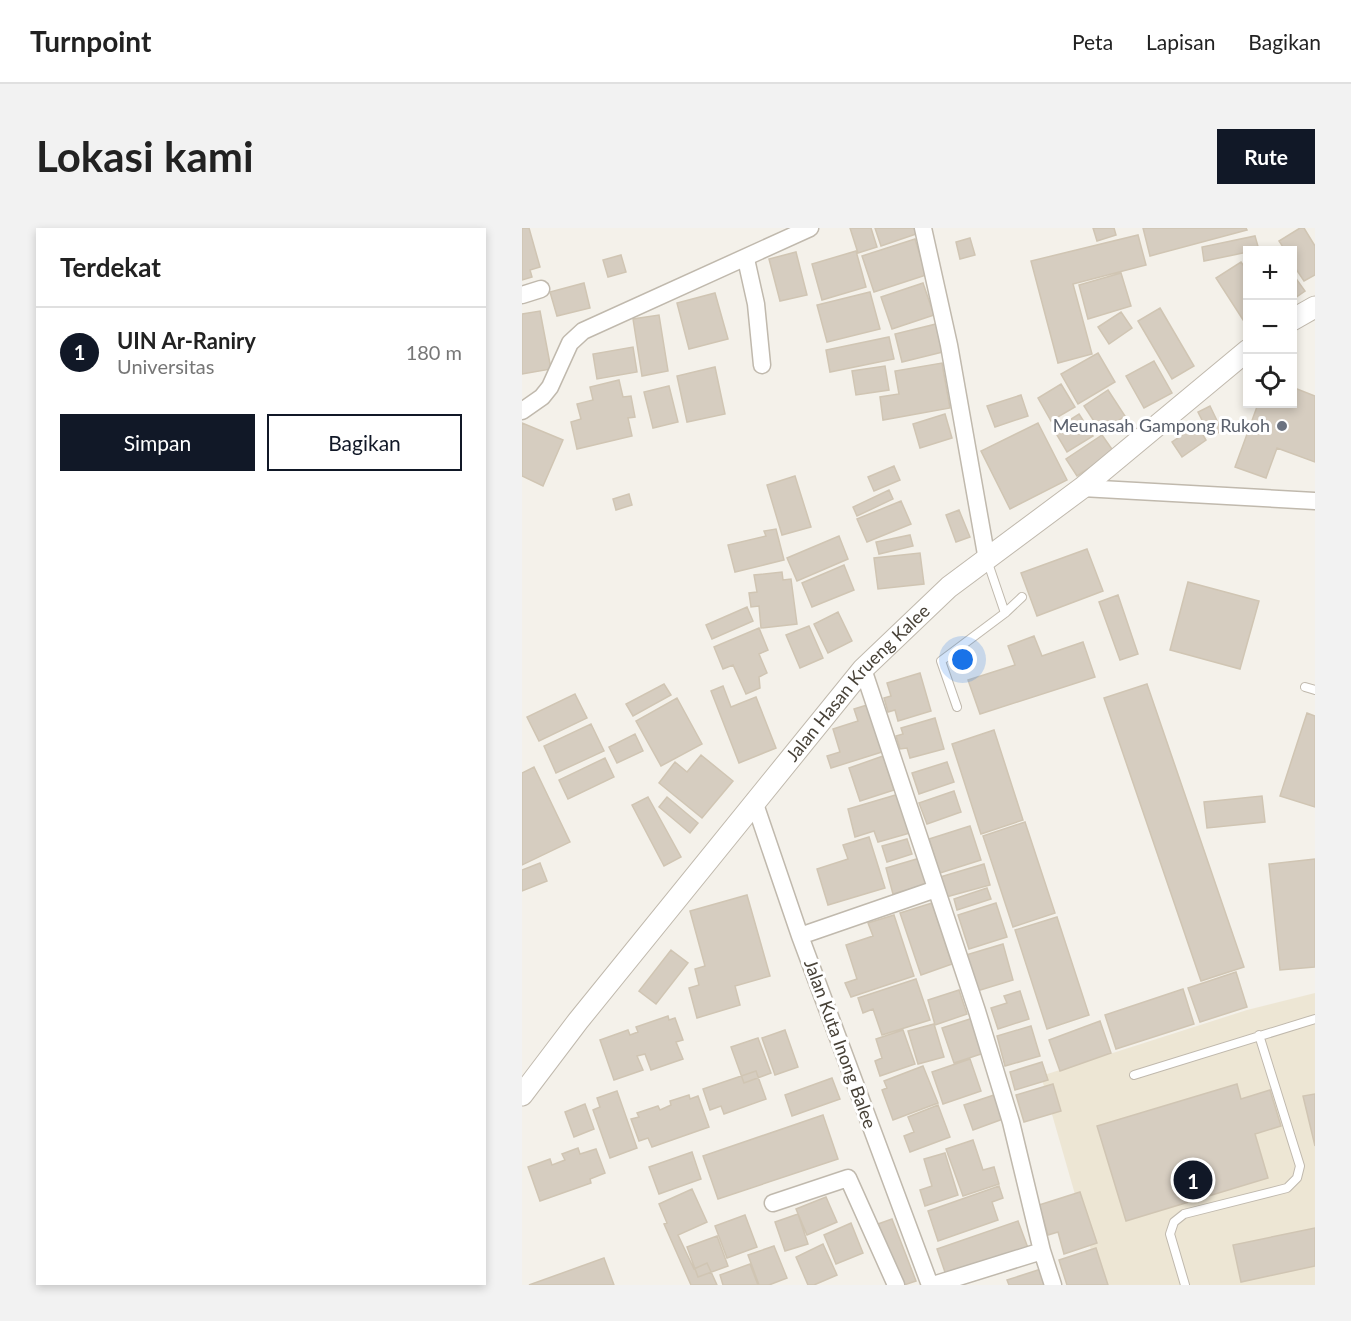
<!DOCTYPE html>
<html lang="id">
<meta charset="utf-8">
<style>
body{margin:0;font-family:Lato,sans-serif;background:#f2f2f2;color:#222}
.controls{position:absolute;right:18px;top:18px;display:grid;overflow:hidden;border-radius:0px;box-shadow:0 3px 9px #0003}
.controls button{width:54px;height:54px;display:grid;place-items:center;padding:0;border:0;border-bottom:2px solid #e0e0e0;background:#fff;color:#222;font:30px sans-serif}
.you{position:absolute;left:441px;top:432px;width:21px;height:21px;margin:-15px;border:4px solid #fff;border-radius:50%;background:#1a73e8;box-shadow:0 0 0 9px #1a73e833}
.badge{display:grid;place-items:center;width:39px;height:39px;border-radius:50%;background:#111827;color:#fff;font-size:20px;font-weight:700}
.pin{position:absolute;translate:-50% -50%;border:3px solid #fff;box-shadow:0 2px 6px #0006}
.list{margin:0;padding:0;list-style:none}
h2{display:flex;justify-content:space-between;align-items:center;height:78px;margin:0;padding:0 24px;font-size:26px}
h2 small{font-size:20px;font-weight:400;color:#767676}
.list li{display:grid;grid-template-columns:39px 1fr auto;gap:18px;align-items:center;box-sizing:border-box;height:90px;padding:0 24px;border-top:2px solid #e0e0e0}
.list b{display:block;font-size:22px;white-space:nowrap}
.list p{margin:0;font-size:20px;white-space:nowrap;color:#767676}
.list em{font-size:20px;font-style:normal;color:#767676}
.actions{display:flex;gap:12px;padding:18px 24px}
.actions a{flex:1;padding:14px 0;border:2px solid #111827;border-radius:0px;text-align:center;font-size:21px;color:#111827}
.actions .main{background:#111827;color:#fff}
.icon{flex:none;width:33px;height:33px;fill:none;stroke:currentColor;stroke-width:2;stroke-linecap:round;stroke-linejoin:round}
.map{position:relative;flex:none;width:793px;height:1057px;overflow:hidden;border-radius:0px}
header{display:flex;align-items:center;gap:36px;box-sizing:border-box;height:84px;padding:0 30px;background:#fff;border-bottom:2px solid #e0e0e0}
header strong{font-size:28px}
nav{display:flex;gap:33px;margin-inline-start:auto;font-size:21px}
.intro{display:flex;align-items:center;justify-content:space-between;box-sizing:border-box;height:144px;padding:0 36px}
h1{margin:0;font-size:42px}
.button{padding:15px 27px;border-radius:0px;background:#111827;color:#fff;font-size:21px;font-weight:700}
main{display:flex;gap:36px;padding:0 36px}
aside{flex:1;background:#fff;border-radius:0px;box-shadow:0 3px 9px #0003}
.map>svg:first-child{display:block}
.education{fill:#ede6d4}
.building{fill:#d6cdc0;stroke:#d0c5b3;stroke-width:1.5}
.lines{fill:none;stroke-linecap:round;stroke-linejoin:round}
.service-casing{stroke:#c0b9ad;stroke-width:10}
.minor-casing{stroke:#c0b9ad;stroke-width:19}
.tertiary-casing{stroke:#c0b9ad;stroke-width:23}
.service{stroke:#fff;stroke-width:8}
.minor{stroke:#fff;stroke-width:16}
.tertiary{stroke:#fff;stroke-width:21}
.worship-dot{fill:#6b7280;stroke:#fff;stroke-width:2}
.labels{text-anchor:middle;stroke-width:6;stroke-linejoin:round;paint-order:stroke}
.worship-label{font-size:18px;fill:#5b616d;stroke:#fff;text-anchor:end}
.street-label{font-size:18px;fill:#484238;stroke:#fff}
</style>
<header>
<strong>Turnpoint</strong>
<nav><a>Peta</a><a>Lapisan</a><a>Bagikan</a></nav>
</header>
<div class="intro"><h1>Lokasi kami</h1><a class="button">Rute</a></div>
<main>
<aside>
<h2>Terdekat<small></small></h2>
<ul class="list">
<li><span class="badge">1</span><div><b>UIN Ar-Raniry</b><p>Universitas</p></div><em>180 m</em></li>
</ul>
<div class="actions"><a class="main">Simpan</a><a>Bagikan</a></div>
</aside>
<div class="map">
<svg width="793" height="1057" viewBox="0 0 793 1057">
<rect width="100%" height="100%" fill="#f4f1ea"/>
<path class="education" d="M793,765V1057H579L519,848L725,782Z"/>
<path class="building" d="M0,0H7L18,39L8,42L10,49L0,52Z
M328,0H349L355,19L336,25Z
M353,0H395L397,5L359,18Z
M571,0H592L594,7L575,13Z
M621,0H724L725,2L628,28Z
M778,0H782L793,18V47L782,53L770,35V22H763L757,13Z
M616,7L624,37L551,56L570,126L536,135L509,33Z
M733,8L737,22H726V24L682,33L680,19Z
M448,10L453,27L438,31L434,14Z
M393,11L404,47L352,64L340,28Z
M334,23L344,59L300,72L290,36Z
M274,24L285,67L258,73L247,31Z
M99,27L104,44L86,49L81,32Z
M719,34L726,44L725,98L694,50Z
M599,45L609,78L566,91L557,57Z
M770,45L783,63L770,72Z
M62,55L68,80L35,88L28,64Z
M401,55L412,87L370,101L359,69Z
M348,64L358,101L305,114L295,77Z
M193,65L206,111L167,121L155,75Z
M638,80L672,138L650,151L616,93Z
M18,83L29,141L0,146V86Z
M599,84L610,100L587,116L576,99Z
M137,87L146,143L120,148L111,91Z
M414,96L421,124L380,134L373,106Z
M367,109L372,131L308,144L304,122Z
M111,119L115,144L75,151L71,126Z
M576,125L593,154L556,176L539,146Z
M632,133L650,165L622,180L604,148Z
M420,135L428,180L361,192L358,169L377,166L373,143Z
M363,138L367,162L334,167L330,143Z
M193,139L203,186L165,194L155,148Z
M97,152L101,169L109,168L113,189L106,190L110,208L55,221L49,194L59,191L55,176L71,172L68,159Z
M539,156L553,179L529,193L516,170Z
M147,158L156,194L131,200L122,164Z
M770,159L793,168V234L755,220L744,250L713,239L736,176H770Z
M586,162L603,188L579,204L562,178Z
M499,167L506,188L473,199L465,178Z
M688,178L700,203L688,208L676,184Z
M423,186L430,210L398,220L391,196Z
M557,186L571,208L545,224L532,202Z
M0,195L41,212L21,258L0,248Z
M516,195L545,252L488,281L459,223Z
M675,197L684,212L660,229L650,214Z
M580,207L592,224L555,248L544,231Z
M372,238L378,252L352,263L346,249Z
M273,248L289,299L260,307L245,257Z
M367,262L371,271L335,288L331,279Z
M107,266L110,277L94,282L91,271Z
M379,273L389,296L345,314L335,291Z
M437,282L448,309L434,314L424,287Z
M254,301L262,332L213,344L206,317L244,308L242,303Z
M388,307L391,318L357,326L354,314Z
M317,308L326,331L275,353L265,330Z
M565,321L581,363L515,388L499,345Z
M398,325L402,356L356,361L352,330Z
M322,337L332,362L290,379L280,355Z
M260,344L261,352L269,351L275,396L239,400L237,378L229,379L227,365L235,364L232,347Z
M666,354L737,373L718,441L648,422Z
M596,367L616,426L598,432L577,374Z
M225,379L231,393L190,411L184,397Z
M316,384L330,413L306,425L292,396Z
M287,398L301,430L278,440L264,407Z
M237,400L246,422L237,426L245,445L237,449L238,460L224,466L211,437L201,441L192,419Z
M512,408L520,428L561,414L573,449L458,486L446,452L493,437L486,418Z
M398,445L409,483L376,493L373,482L366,484L362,470L369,468L365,455Z
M142,456L149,467L111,488L104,476Z
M625,456L722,739L679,753L582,470Z
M201,458L209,479L234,469L254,520L217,535L189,463Z
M53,466L65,490L17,513L5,489Z
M155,470L180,516L139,538L114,493Z
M345,477L360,524L309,540L305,528L318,524L311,501L336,493L332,481Z
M785,485L793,488V579L758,568Z
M413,490L422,521L388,530L385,520L378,521L374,508L381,506L379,500Z
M69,496L82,523L34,545L22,518Z
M472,502L501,592L459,606L430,516Z
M113,506L121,523L95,535L87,519Z
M179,527L211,553L180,590L137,555L153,534L165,544Z
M361,528L372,562L338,573L327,540Z
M83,530L92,549L46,571L37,552Z
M425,534L432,554L397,566L390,545Z
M12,539L48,614L0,637V545Z
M432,563L439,584L405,596L397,575Z
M377,566L388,605L356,614L352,603L333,609L326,581Z
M740,568L743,594L685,600L682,574Z
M126,569L159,629L142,638L110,577Z
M145,569L176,595L168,605L137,579Z
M503,594L533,685L491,699L461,608Z
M448,598L459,632L418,645L407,611Z
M347,609L363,660L306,677L295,641L326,631L321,617Z
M385,611L390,626L365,634L360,618Z
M398,630L405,656L371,666L364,640Z
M793,631V739L758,742L747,636Z
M18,635L25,653L0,663V642Z
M462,636L468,657L424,669L418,649Z
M465,660L469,671L435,682L432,671Z
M225,667L248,748L213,758L218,777L175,790L167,760L177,757L173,741L183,738L168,683Z
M410,675L430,736L399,747L378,685Z
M474,675L485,709L447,721L436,687Z
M372,687L392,748L329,769L323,755L335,751L324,717L351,708L346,695Z
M535,689L567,787L525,801L493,702Z
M481,716L491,752L455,763L444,727Z
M149,722L166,735L134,776L117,763Z
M714,744L725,779L678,794L666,760Z
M394,751L408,792L360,807L351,781L341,785L336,770Z
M661,761L672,796L594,821L583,787Z
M437,762L445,786L413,797L406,772Z
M498,763L507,791L476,801L469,780L485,775L482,768Z
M146,788L147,792L153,790L161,812L154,814L161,831L129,842L123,826L115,828L121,842L92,852L78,812L106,802L108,807L116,804L114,799Z
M451,790L462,825L432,835L420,800Z
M578,793L589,825L538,843L527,812Z
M412,796L422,829L396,836L386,803Z
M509,798L518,828L483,838L475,808Z
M263,802L276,839L253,847L240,810Z
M381,802L393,836L358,848L353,833L360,830L354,811Z
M236,810L249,845L222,855L209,819Z
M448,831L459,863L421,876L410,844Z
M520,834L526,852L493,862L488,844Z
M401,838L416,875L371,892L360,862L365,860L362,853Z
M234,843L244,871L202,886L199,878L188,882L181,861Z
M310,850L318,871L270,888L263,867Z
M531,856L539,883L502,894L494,867Z
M715,856L719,871L748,862L759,898L733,906L746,950L604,993L575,898Z
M95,863L115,920L88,930L71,882L78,879L75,870Z
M793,866V918L781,868Z
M167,867L168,871L176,868L187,899L130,919L126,910L117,913L109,891L117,889L115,885L136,878L138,882L149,877L148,873Z
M472,867L481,891L451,902L442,877Z
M63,876L72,901L52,909L43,884Z
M416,877L428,909L388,924L382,908L392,904L386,889Z
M301,887L316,931L196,971L181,928Z
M451,912L461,942L472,939L477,956L441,968L424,921Z
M56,920L58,926L74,921L83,945L68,951L69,955L18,973L6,939L28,931L30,937L43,932L40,926Z
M170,924L179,951L137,966L127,939Z
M423,925L436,967L403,978L398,962L410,958L402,931Z
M477,958L481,970L470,974L476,992L416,1013L406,983Z
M170,961L185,994L156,1007L172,1041L185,1035L195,1057H169L142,996L145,995L137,976Z
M558,964L575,1015L542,1026L536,1004L526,1007L517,977Z
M304,969L315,994L285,1007L274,981Z
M276,986L286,1016L263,1023L253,994Z
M223,987L235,1019L205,1030L193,998Z
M370,991L394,1053L382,1057H380L356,996Z
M496,993L506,1020L424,1047L415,1021Z
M329,995L341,1025L314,1036L302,1007Z
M793,1000V1038L719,1054L711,1017Z
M195,1008L206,1038L176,1049L165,1019Z
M301,1016L315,1047L292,1057H286L274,1029Z
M252,1018L265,1050L247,1057H237L226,1027Z
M574,1020L586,1057H545L537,1032Z
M82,1030L92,1057H7Z
M228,1036L236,1057H201L198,1047Z
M519,1041L524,1057H487L485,1052Z"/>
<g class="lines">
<g class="service-casing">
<path id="service" d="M465,332L483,385
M783,459L793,462
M435,479L419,433L483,385L500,369
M612,847L793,791
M663,1057L648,1006L652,994L662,986L765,960L775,950L778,938L737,807"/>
</g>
<g class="minor-casing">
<path id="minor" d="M401,0L427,117L465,332
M224,31L234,76L240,137
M0,67L19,61
M0,183L20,169L28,159L48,115L61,103L288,0
M560,260L793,273
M341,441L455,783L489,894L520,1023L411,1057
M232,573L278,708L408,1057
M278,708L414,661
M251,975L326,950L374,1057
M520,1023L531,1057"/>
</g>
<g class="tertiary-casing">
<g id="tertiary">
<path d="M770,92L793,79"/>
<path id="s1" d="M0,867L56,793L341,441L427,359L560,260L726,122"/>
</g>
</g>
<use href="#service" class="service"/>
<use href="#minor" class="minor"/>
<use href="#tertiary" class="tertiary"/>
</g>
<circle class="worship-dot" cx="760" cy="198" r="6"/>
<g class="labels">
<g class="worship-label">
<text x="748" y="204">Meunasah Gampong Rukoh</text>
</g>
<g class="street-label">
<text dy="6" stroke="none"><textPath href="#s1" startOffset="532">Jalan Hasan Krueng Kalee</textPath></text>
<text transform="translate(318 816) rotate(70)" y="6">Jalan Kuta Inong Balee</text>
</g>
</g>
</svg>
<div class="controls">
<button>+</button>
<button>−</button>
<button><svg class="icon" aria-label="locate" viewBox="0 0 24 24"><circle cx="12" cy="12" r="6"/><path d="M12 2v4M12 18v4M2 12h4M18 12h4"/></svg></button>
</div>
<div class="you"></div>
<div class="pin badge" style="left:671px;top:952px">1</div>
</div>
</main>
